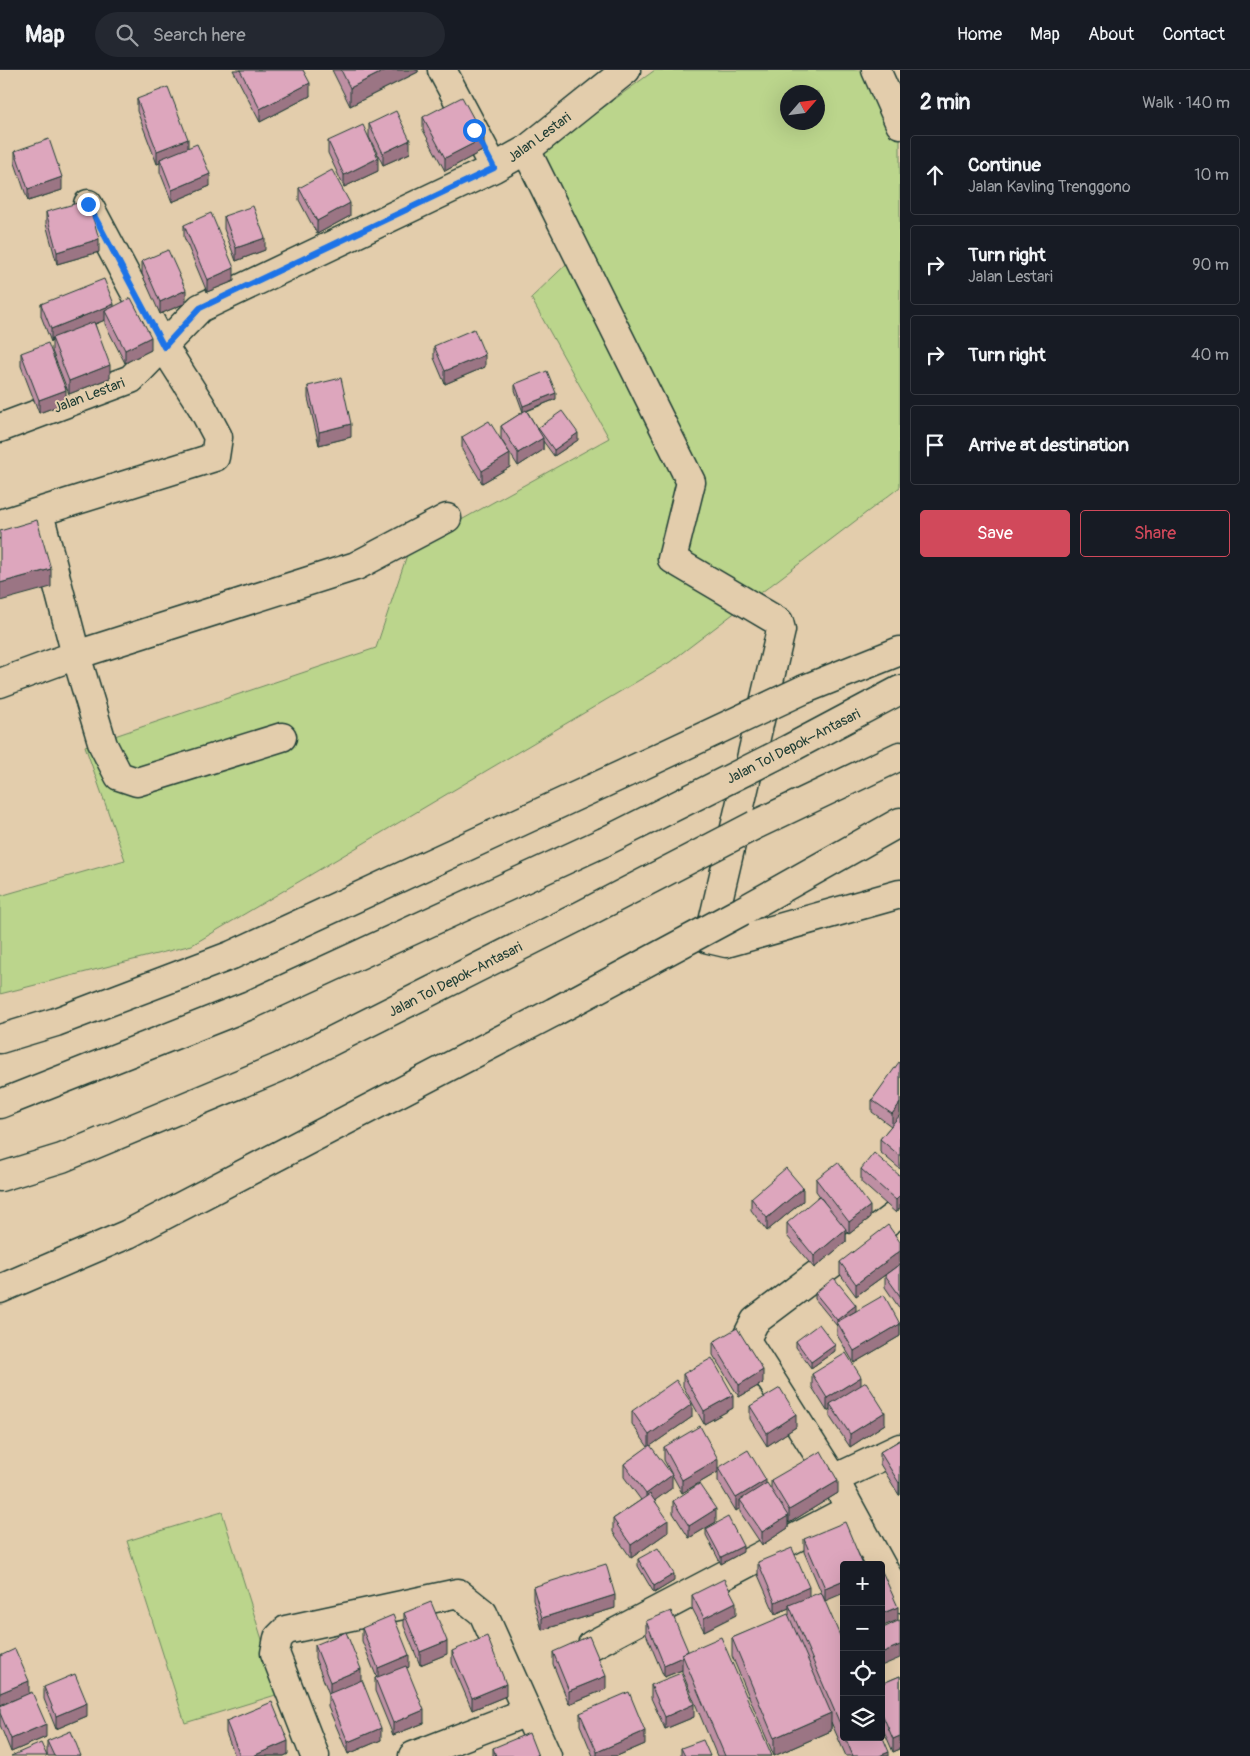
<!DOCTYPE html>
<meta charset="utf-8">
<style>
body{margin:0;font-family:Pangolin,sans-serif;background:#242831;color:#f1f3f6}
.controls{position:absolute;right:15px;bottom:15px;display:grid;overflow:hidden;border-radius:5px;box-shadow:0 5px 20px #0002}
.controls button{width:45px;height:45px;display:grid;place-items:center;padding:0;border:0;border-bottom:1px solid #363941;background:#171b24;color:#f1f3f6;font:25px sans-serif}
.compass{position:absolute;left:780px;top:15px;width:45px;height:45px;border-radius:50%;background:#171b24;box-shadow:0 5px 20px #0002;rotate:62deg}
.stop{position:absolute;width:15px;height:15px;margin:-11px;border:4px solid #1a73e8;border-radius:50%;background:#fff}
.stop.end{background:#1a73e8;border-color:#fff;box-shadow:0 1px 5px #0008}
.list{margin:0;padding:0;list-style:none}
h2{display:flex;justify-content:space-between;align-items:center;height:65px;margin:0;padding:0 20px;font-size:21px}
h2 small{font-size:16px;font-weight:400;color:#9ea1a6}
.list li{display:grid;grid-template-columns:32px 1fr auto;gap:15px;align-items:center;box-sizing:border-box;height:80px;margin:0 10px 10px;padding:0 10px;border:1px solid #363941;border-radius:5px}
.list b{display:block;font-size:19px;white-space:nowrap}
.list p{margin:0;font-size:16px;white-space:nowrap;color:#9ea1a6}
.list em{font-size:16px;font-style:normal;color:#9ea1a6}
.actions{display:flex;gap:10px;padding:15px 20px}
.actions a{flex:1;padding:11px 0;border:1px solid #d1495b;border-radius:5px;text-align:center;font-size:18px;color:#d1495b}
.actions .main{background:#d1495b;color:#fff}
.icon{flex:none;width:28px;height:28px;fill:none;stroke:currentColor;stroke-width:2;stroke-linecap:round;stroke-linejoin:round}
.map{position:relative;flex:none;width:900px;height:1686px;overflow:hidden}
header{display:flex;align-items:center;gap:30px;box-sizing:border-box;height:70px;padding:0 25px;background:#171b24;border-bottom:1px solid #363941}
header strong{font-size:24px}
nav{display:flex;gap:28px;margin-inline-start:auto;font-size:18px}
.search{width:350px;height:45px;background:#242831;display:flex;align-items:center;gap:12px;box-sizing:border-box;padding:0 18px;border-radius:28px;color:#9ea1a6;font-size:19px}
main{display:flex}
aside{flex:1;background:#171b24}
.map>svg:first-child{display:block}
.green{fill:#bbd58c;stroke:#6d8960;fill-rule:evenodd}
.lines{fill:none;stroke-linecap:round;stroke-linejoin:round}
.minor-casing{stroke:#1f3d34;stroke-width:31}
.highway-casing{stroke:#1f3d34;stroke-width:31}
.minor{stroke:#e3cdac;stroke-width:28}
.highway{stroke:#e3cdac;stroke-width:28}
.highway-bridge-casing{stroke:#1f3d34;stroke-width:31;stroke-linecap:butt}
.highway-bridge{stroke:#e3cdac;stroke-width:28}
.wall{fill:#be8fa3;stroke:#1f3d34}
.shaded-wall{fill:#9b7484;stroke:#1f3d34}
.building{fill:#dda6bd;stroke:#1f3d34}
.route{stroke:#1a73e8;stroke-width:6}
.labels{text-anchor:middle;stroke-width:4;stroke-linejoin:round;paint-order:stroke}
.street-label{font-size:14px;fill:#1f3d34;stroke:#e3cdac}
</style>
<header>
<strong>Map</strong>
<div class="search"><svg class="icon" aria-label="search" viewBox="0 0 24 24"><circle cx="10" cy="10" r="6"/><path d="M15 15l6 6"/></svg>Search here</div>
<nav><a>Home</a><a>Map</a><a>About</a><a>Contact</a></nav>
</header>
<main>
<div class="map">
<svg width="900" height="1686" viewBox="0 0 900 1686">
<rect width="100%" height="100%" fill="#e3cdac"/>
<filter id="ink" filterUnits="userSpaceOnUse"><feTurbulence type="fractalNoise" baseFrequency=".02" numOctaves="2"/><feDisplacementMap in="SourceGraphic" scale="10" xChannelSelector="R" yChannelSelector="G"/><feConvolveMatrix kernelMatrix="1 2 1 2 8 2 1 2 1" color-interpolation-filters="sRGB"/></filter>
<g filter="url(#ink)">
<path class="green" d="M655,0H876L900,56V417L670,592L192,875L0,924V826L125,790L85,676L376,578L409,479L609,368L531,228L579,182L539,84ZM788,22H818V52H788Z
M222,1442L279,1624L185,1653L127,1471Z"/>
<g class="lines">
<g class="minor-casing">
<path id="minor" d="M442,0L494,98
M876,0L900,54
M526,80L691,412L672,489L779,552L781,560L709,869L726,873L900,824
M0,358L131,309L200,238L494,98L526,80L626,0
M39,443L76,585L356,496L447,448
M0,454L215,387L218,367L202,337L164,277L88,134
M0,613L76,585L103,675L119,706L137,712L282,667
M834,1409L747,1272V1267L755,1251L900,1142
M881,1495L834,1409L900,1378
M881,1495L900,1528
M592,1575L850,1439
M315,1686L275,1583L278,1568L286,1560L458,1523L483,1543L547,1686
M413,1686L527,1642"/>
</g>
<g class="highway-casing">
<path id="highway" d="M805,619L900,581
M785,681L900,620
M755,755L900,686
M742,841L900,752
M0,969L56,952L232,885L628,702
M0,1034L250,935L604,772
M0,1107L62,1088L278,998L578,847
M0,1219L128,1164L554,942"/>
</g>
<use href="#minor" class="minor"/>
<use href="#highway" class="highway"/>
<g class="highway-bridge-casing">
<path id="highway-bridge" d="M628,702L805,619
M604,772L785,681
M578,847L755,755
M554,942L742,841"/>
</g>
<use href="#highway-bridge" class="highway-bridge"/>
</g>
<path class="wall" d="M233,0H303L310,26L260,52Z
M332,0H418V2L350,36Z
M137,29L188,78L210,116L172,132L160,102V93L157,94L137,41Z
M423,47L484,80L445,101L423,60Z
M369,54L410,83L383,95L369,67Z
M328,71L378,101L344,117L328,83Z
M15,81L62,120L28,131L15,93Z
M299,118L350,146L317,164L299,130Z
M46,142L99,182L57,194L46,154Z
M224,146L265,180L236,191L224,159Z
M184,155L234,211L207,222L184,167Z
M142,191L186,233L160,244L142,204Z
M41,234L114,237L151,280L125,293L105,254V250L95,254L110,308L69,324L52,281V271L51,272L41,246Z
M434,276L485,297L445,314L434,288Z
M21,283L66,333L39,343L21,296Z
M515,314L556,329L527,341L538,360V358L578,370L554,386L543,371V380L518,396L501,369V356L523,342L515,320Z
M308,316L351,367L319,375L308,328Z
M462,367L510,397L482,413L462,380Z
M900,993V1099L880,1082V1069L891,1056L872,1042V1030Z
M861,1099L900,1106V1138L896,1143L861,1112Z
M816,1109L870,1148L849,1164L846,1161V1172L814,1198L787,1166V1153L830,1140L816,1121Z
M751,1128L803,1131L767,1161L751,1140Z
M840,1192L888,1203L900,1194V1239L885,1217V1205L856,1226L840,1204Z
M815,1223L854,1242L900,1253V1266L854,1293L837,1265V1256L815,1229Z
M796,1271L835,1281L811,1298L796,1277Z
M713,1272L763,1313L739,1327L713,1285Z
M683,1304L733,1338L704,1354L683,1316Z
M812,1304L861,1315L885,1354L850,1377L830,1347V1339L827,1341L812,1317Z
M750,1336L796,1357L767,1376L750,1349Z
M632,1341L692,1347L650,1376L672,1418L655,1430L668,1462L631,1488L613,1462V1449L641,1430L624,1407V1394L648,1377L632,1354Z
M900,1370V1425H899L880,1394V1382Z
M664,1377L718,1398L766,1413L771,1419V1410L838,1423L789,1453L788,1451V1458L762,1475L740,1442V1438L736,1441L718,1411V1402L682,1423L664,1390Z
M673,1431L716,1452L689,1468L673,1443Z
M706,1459L743,1482L721,1494L706,1465Z
M804,1469L863,1495L825,1531L804,1482Z
M638,1489L674,1511L654,1523L638,1496Z
M758,1492L809,1527L844,1575V1667H881L889,1686H846L831,1652V1661L774,1686L732,1586V1568L789,1545V1538L775,1544L758,1505Z
M533,1517L615,1538L542,1560L533,1530Z
M692,1525L736,1545L704,1561L692,1538Z
M404,1543L447,1584L420,1595L404,1556Z
M646,1551L688,1581L772,1686H717L682,1602V1600L664,1607L646,1564Z
M362,1558L409,1597L406,1598L424,1653L393,1665L375,1621V1608H377L362,1571Z
M315,1575L361,1611L381,1670L348,1684L328,1637V1624H329L315,1588Z
M452,1581L506,1626L472,1640L452,1593Z
M553,1582L606,1619L569,1634L553,1594Z
M900,1606V1679L893,1682L881,1654V1614Z
M651,1615L694,1647L665,1659L651,1628Z
M44,1617L87,1646L56,1659L44,1629Z
M0,1636L46,1667L11,1682L0,1655Z
M580,1643L645,1674L617,1686H593L580,1655Z
M226,1651L288,1684L284,1686H235L226,1663Z
M47,1671L81,1686H48L47,1684Z
M493,1678L538,1686H493Z
M681,1678L710,1686H681Z"/>
<path class="shaded-wall" d="M386,0H418V2L350,36V18Z
M310,13V26L260,52V39Z
M484,68V80L445,101V88Z
M188,69V82L160,89V93L157,94V81Z
M410,70V83L383,95V83Z
M378,88V101L344,117V105Z
M210,104V116L172,132V120Z
M62,107V120L28,131V119Z
M350,133V146L317,164V151Z
M265,168V180L236,191V178Z
M99,169V182L57,194V182Z
M234,198V211L207,222V210Z
M186,220V233L160,244V232Z
M114,234V247L105,241V250L53,271L52,268V271L51,272V259Z
M151,267V280L125,293V280Z
M485,285V297L445,314V301Z
M110,295V308L69,324V311Z
M66,320V333L39,343V330Z
M556,323V329L523,342V336Z
M351,354V367L319,375V362Z
M578,363V370L554,386V380Z
M543,368V380L518,396V383Z
M510,384V397L482,413V401Z
M51,499V517L0,531V513Z
M900,1033V1046L892,1057V1044Z
M803,1118V1131L767,1161V1148Z
M900,1126V1138L896,1143V1130Z
M870,1136V1148L849,1164V1152Z
M846,1159V1172L814,1198V1186Z
M900,1181V1194L856,1226V1214Z
M856,1235V1241L837,1252V1256V1250Z
M900,1254V1266L854,1293V1281Z
M835,1275V1281L811,1298V1292Z
M763,1300V1313L739,1327V1315Z
M861,1307V1320L830,1334V1339L827,1341V1328Z
M733,1325V1338L704,1354V1341Z
M692,1334V1347L649,1377V1365Z
M885,1342V1354L850,1377V1364Z
M796,1344V1357L767,1376V1363Z
M718,1389V1402L682,1423V1410Z
M672,1405V1418L646,1437V1424Z
M766,1410V1423L740,1430V1438L736,1441V1428Z
M838,1411V1423L789,1453V1440Z
M900,1412V1425H899V1413Z
M716,1439V1452L689,1468V1456Z
M788,1446V1458L762,1475V1462Z
M668,1450V1462L631,1488V1475Z
M743,1476V1482L721,1494V1487Z
M674,1504V1511L654,1523V1516Z
M844,1510V1523L825,1531V1518Z
M809,1517V1530L789,1535V1538L775,1544V1532Z
M615,1525V1538L542,1560V1548Z
M736,1532V1545L704,1561V1548Z
M898,1537V1550L881,1557V1544Z
M447,1571V1584L420,1595V1582Z
M900,1575V1588L881,1596V1583Z
M409,1585V1597L378,1610V1598Z
M682,1587V1600L664,1607V1595Z
M361,1599V1612L330,1624V1612Z
M606,1606V1619L569,1634V1621Z
M29,1611V1624L0,1635V1623Z
M506,1614V1626L472,1640V1628Z
M87,1633V1646L56,1659V1646Z
M694,1634V1647L665,1659V1647Z
M424,1640V1653L393,1665V1653Z
M831,1643V1661L774,1686V1668Z
M46,1654V1667L11,1682V1669Z
M381,1658V1670L348,1684V1672Z
M645,1661V1674L617,1686H597V1682Z
M900,1666V1679L893,1682V1669Z
M288,1671V1684L284,1686H253Z
M889,1682V1686H879Z"/>
<path class="building" d="M240,0H303L310,13L260,39Z
M341,0H386L350,18Z
M168,17L188,69L157,81L137,29Z
M462,27L484,68L445,88L423,47Z
M396,41L410,70L383,83L369,54Z
M363,55L378,88L344,105L328,71Z
M49,69L62,107L28,119L15,81Z
M197,74L210,104L172,120L160,89Z
M332,100L350,133L317,151L299,118Z
M88,130L99,169L57,182L46,142Z
M253,136L265,168L236,178L224,146Z
M211,143L234,198L207,210L184,155Z
M168,180L186,220L160,232L142,191Z
M104,209L114,234L51,259L41,234Z
M131,228L151,267L125,280L105,241Z
M94,252L110,295L69,311L52,268Z
M474,259L485,285L445,301L434,276Z
M48,273L66,320L39,330L21,283Z
M547,301L556,323L523,336L515,314Z
M341,308L351,354L319,362L308,316Z
M526,340L543,368L518,383L501,356Z
M562,341L578,363L554,380L538,358Z
M489,351L510,384L482,401L462,367Z
M37,450L51,499L0,513V461Z
M899,992L900,993V1033L892,1044L872,1030Z
M900,1045V1086L880,1069Z
M874,1083L900,1106V1126L896,1130L861,1099Z
M838,1092L870,1136L849,1152L816,1109Z
M786,1098L803,1118L767,1148L751,1128Z
M819,1126L846,1159L814,1186L787,1153Z
M888,1155L900,1172V1181L856,1214L840,1192Z
M900,1194V1226L885,1205Z
M834,1208L856,1235L837,1250L815,1223Z
M884,1225L900,1254L854,1281L837,1252Z
M819,1254L835,1275L811,1292L796,1271Z
M737,1258L763,1300L739,1315L713,1272Z
M846,1283L861,1307L827,1328L812,1304Z
M712,1288L733,1325L704,1341L683,1304Z
M676,1310L692,1334L649,1365L632,1341Z
M866,1312L885,1342L850,1364L830,1334Z
M780,1318L796,1344L767,1363L750,1336Z
M700,1356L718,1389L682,1410L664,1377Z
M900,1370V1412L899,1413L880,1382Z
M650,1375L672,1405L646,1424L624,1394Z
M748,1380L766,1410L736,1428L718,1398Z
M821,1381L838,1411L789,1440L771,1410Z
M767,1413L788,1446L762,1462L740,1430Z
M699,1414L716,1439L689,1456L673,1431Z
M650,1424L668,1450L631,1475L613,1449Z
M728,1447L743,1476L721,1487L706,1459Z
M845,1452L863,1495H844V1510L825,1518L804,1469Z
M658,1478L674,1504L654,1516L638,1489Z
M792,1478L809,1517L775,1532L758,1492Z
M606,1494L615,1525L542,1548L533,1517Z
M881,1499L898,1537L881,1544Z
M724,1509L736,1532L704,1548L692,1525Z
M821,1522L844,1575V1663L789,1535Z
M431,1532L447,1571L420,1582L404,1543Z
M671,1541L688,1581L682,1584V1587L664,1595L646,1551Z
M788,1544L831,1643L774,1668L732,1568Z
M393,1545L409,1585L378,1598L362,1558Z
M900,1550V1575L881,1583V1559Z
M346,1562L361,1599L330,1612L315,1575Z
M487,1566L506,1614L472,1628L452,1581Z
M589,1566L606,1606L569,1621L553,1582Z
M721,1567L772,1686H725L682,1584Z
M15,1579L29,1611L0,1623V1586Z
M406,1596L424,1640L393,1653L375,1608Z
M681,1603L694,1634L665,1647L651,1615Z
M75,1604L87,1633L56,1646L44,1617Z
M900,1606V1666L893,1669L881,1641V1614Z
M362,1610L381,1658L348,1672L328,1624Z
M32,1622L46,1654L11,1669L0,1643V1636Z
M629,1622L645,1661L597,1682L580,1643Z
M272,1632L288,1671L253,1686H240L226,1651Z
M71,1661L81,1686H54L47,1671Z
M529,1663L538,1686H496L493,1678Z
M881,1663L889,1682L879,1686H853L845,1667H881Z
M703,1670L710,1686H685L681,1678Z
M41,1673L47,1686H11Z"/>
</g>
<g class="lines" filter="url(#ink)">
<path class="route" d="M88,134L164,277L200,238L494,98L474,60"/>
</g>
<g class="labels">
<g class="street-label">
<text transform="translate(539 67) rotate(-36)" y="5">Jalan Lestari</text>
<text transform="translate(89 325) rotate(-21)" y="5">Jalan Lestari</text>
<text transform="translate(793 676) rotate(-27)" y="5">Jalan Tol Depok–Antasari</text>
<text transform="translate(455 909) rotate(-27)" y="5">Jalan Tol Depok–Antasari</text>
</g>
</g>
</svg>
<div class="controls">
<button>+</button>
<button>−</button>
<button><svg class="icon" aria-label="locate" viewBox="0 0 24 24"><circle cx="12" cy="12" r="6"/><path d="M12 2v4M12 18v4M2 12h4M18 12h4"/></svg></button>
<button><svg class="icon" aria-label="layers" viewBox="0 0 24 24"><path d="M12 4l9 5-9 5-9-5zM3 14l9 5 9-5"/></svg></button>
</div>
<svg class="compass" viewBox="-18 -18 36 36"><path d="M0-13l5 13h-10z" fill="#e53935"/><path d="M0 13l5-13h-10z" fill="#9ea1a6"/></svg>
<div class="stop" style="left:474px;top:60px"></div>
<div class="stop end" style="left:88px;top:134px"></div>
</div>
<aside>
<h2>2 min<small>Walk · 140 m</small></h2>
<ul class="list">
<li><svg class="icon" aria-label="ahead" viewBox="0 0 24 24"><path d="M12 20V5M6 11l6-6 6 6"/></svg><div><b>Continue</b><p>Jalan Kavling Trenggono</p></div><em>10 m</em></li>
<li><svg class="icon" aria-label="right" viewBox="0 0 24 24"><path d="M7 20v-9h11M14 6l5 5-5 5"/></svg><div><b>Turn right</b><p>Jalan Lestari</p></div><em>90 m</em></li>
<li><svg class="icon" aria-label="right" viewBox="0 0 24 24"><path d="M7 20v-9h11M14 6l5 5-5 5"/></svg><div><b>Turn right</b></div><em>40 m</em></li>
<li><svg class="icon" aria-label="arrive" viewBox="0 0 24 24"><path d="M6 21V4h12l-3 4 3 4H6"/></svg><div><b>Arrive at destination</b></div></li>
</ul>
<div class="actions"><a class="main">Save</a><a>Share</a></div>
</aside>
</main>
